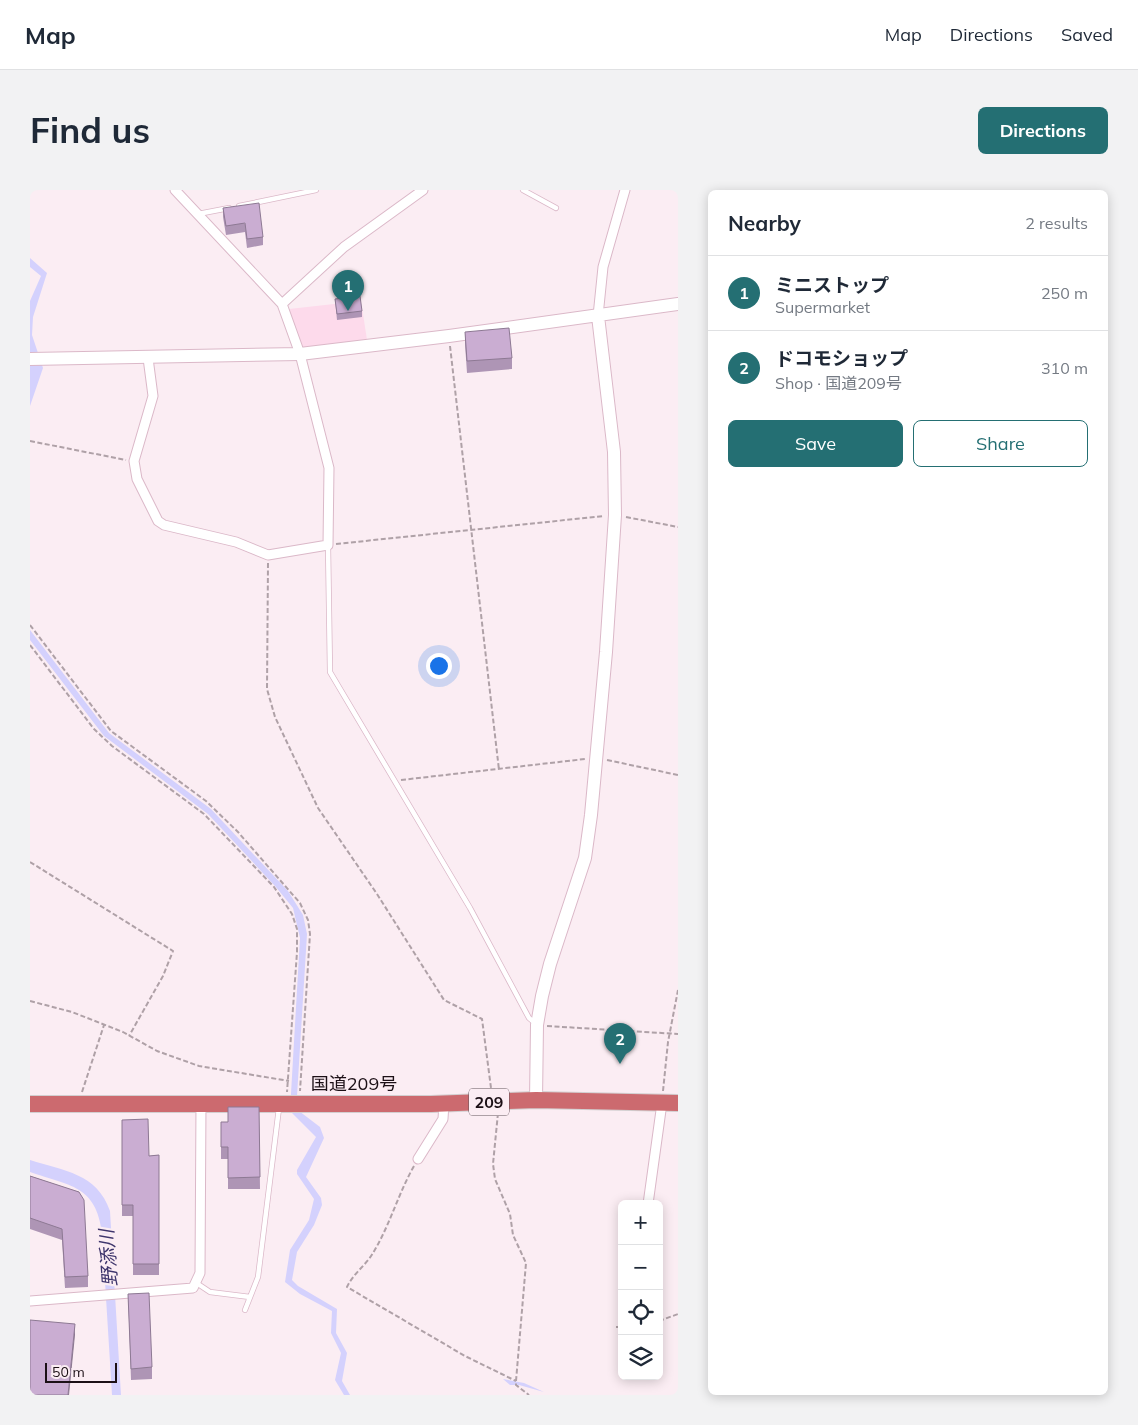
<!DOCTYPE html>
<meta charset="utf-8">
<style>
body{margin:0;font-family:Mulish,"Noto Sans JP",sans-serif;background:#f2f2f3;color:#1f2937}
.controls{position:absolute;right:15px;bottom:15px;display:grid;overflow:hidden;border-radius:8px;box-shadow:0 2px 12px #0003}
.controls button{width:45px;height:45px;display:grid;place-items:center;padding:0;border:0;border-bottom:1px solid #e0e1e3;background:#fff;color:#1f2937;font:25px sans-serif}
.scale{position:absolute;left:15px;bottom:12px;width:72px;box-sizing:border-box;padding-left:5px;border:2px solid #1c1016;border-top:0;font-size:14px;line-height:18px;white-space:nowrap;color:#1c1016;-webkit-text-stroke:4px #fbedf3;paint-order:stroke}
.you{position:absolute;left:408px;top:475px;width:18px;height:18px;margin:-12px;border:4px solid #fff;border-radius:50%;background:#1a73e8;box-shadow:0 0 0 8px #1a73e833}
.badge{display:grid;place-items:center;width:32px;height:32px;border-radius:50%;background:#246f73;color:#fff;font-size:16px;font-weight:700}
.pin{position:absolute;translate:-50% -41px;filter:drop-shadow(0 1px 2px #0008)}
.pin::after{content:'';position:absolute;top:26px;width:18px;height:15px;background:inherit;clip-path:polygon(0 0,100% 0,50% 100%)}
.list{margin:0;padding:0;list-style:none}
h2{display:flex;justify-content:space-between;align-items:center;height:65px;margin:0;padding:0 20px;font-size:21px}
h2 small{font-size:16px;font-weight:400;color:#747a83}
.list li{display:grid;grid-template-columns:32px 1fr auto;gap:15px;align-items:center;box-sizing:border-box;height:75px;padding:0 20px;border-top:1px solid #e0e1e3}
.list b{display:block;font-size:19px;white-space:nowrap}
.list p{margin:0;font-size:16px;white-space:nowrap;color:#747a83}
.list em{font-size:16px;font-style:normal;color:#747a83}
.actions{display:flex;gap:10px;padding:15px 20px}
.actions a{flex:1;padding:11px 0;border:1px solid #246f73;border-radius:8px;text-align:center;font-size:18px;color:#246f73}
.actions .main{background:#246f73;color:#fff}
.icon{flex:none;width:28px;height:28px;fill:none;stroke:currentColor;stroke-width:2;stroke-linecap:round;stroke-linejoin:round}
.map{position:relative;flex:none;width:648px;height:1205px;overflow:hidden;border-radius:8px}
header{display:flex;align-items:center;gap:30px;box-sizing:border-box;height:70px;padding:0 25px;background:#fff;border-bottom:1px solid #e0e1e3}
header strong{font-size:24px}
nav{display:flex;gap:28px;margin-inline-start:auto;font-size:18px}
.intro{display:flex;align-items:center;justify-content:space-between;box-sizing:border-box;height:120px;padding:0 30px}
h1{margin:0;font-size:35px}
.button{padding:12px 22px;border-radius:8px;background:#246f73;color:#fff;font-size:18px;font-weight:700}
main{display:flex;gap:30px;padding:0 30px}
aside{flex:1;background:#fff;border-radius:8px;box-shadow:0 2px 12px #0003}
.map>svg:first-child{display:block}
.built{fill:#fddaeb}
.water{fill:#d4d1fd}
.lines{fill:none;stroke-linecap:round;stroke-linejoin:round}
.lane-casing{stroke:#dbb8c8;stroke-width:6}
.street-casing{stroke:#dbb8c8;stroke-width:11}
.secondary-casing{stroke:#dbb8c8;stroke-width:14}
.highway-casing{stroke:#d2cfd0;stroke-width:18}
.path{stroke:#afa1a7;stroke-width:2;stroke-dasharray:5 2.5;stroke-linecap:butt}
.lane{stroke:#fff;stroke-width:4.5}
.street{stroke:#fff;stroke-width:9}
.secondary{stroke:#fff;stroke-width:12}
.highway{stroke:#cc6a6f;stroke-width:16}
.wall{fill:#ae95b5}
.shaded-wall{fill:#8d7993}
.building{fill:#caadd2;stroke:#8d7993}
.labels{text-anchor:middle;stroke-width:4.5;stroke-linejoin:round;paint-order:stroke}
.shield{fill:#fbedf3;stroke:#5f5258;stroke-width:1}
.shield-label{font-size:16px;font-weight:bold;fill:#1c1016}
.street-label{font-size:18px;fill:#1c1016;stroke:#fbedf3}
.water-label{font-size:19px;font-style:italic;fill:#3e356c;stroke:#fbedf3}
</style>
<header>
<strong>Map</strong>
<nav><a>Map</a><a>Directions</a><a>Saved</a></nav>
</header>
<div class="intro"><h1>Find us</h1><a class="button">Directions</a></div>
<main>
<div class="map">
<svg width="648" height="1205" viewBox="0 0 648 1205">
<rect width="100%" height="100%" fill="#fbedf3"/>
<path class="built" d="M331,111L337,150L278,159L272,156L259,119Z"/>
<path class="water" d="M0,68L17,83L3,127L2,145L13,178L0,216V111L11,86L0,77Z
M0,440L79,543L181,619L258,701L273,725L277,744L267,906L269,921L290,937L294,948L276,987L291,1008L292,1015L284,1035L267,1062L262,1090L268,1096L307,1119L306,1143L317,1163L312,1191L320,1205H314L305,1190L311,1163L301,1143L302,1121L270,1104L255,1092L260,1060L279,1030L284,1009L267,984V980L286,947L260,921L270,748L263,718L245,696L178,624L74,546L0,450Z
M0,970C34,981 67,983 80,1021L91,1205H82L72,1043C66,995 40,996 0,982Z
M473,1189L494,1193L514,1202L489,1195H480Z"/>
<g class="lines">
<g class="lane-casing">
<path id="lane" d="M493,0L526,18
M209,16L286,0
M168,24L199,18
M298,355L300,482L440,718L499,828L505,833
M165,1092L180,1102L220,1107
M215,1120L228,1087L249,918"/>
</g>
<g class="street-casing">
<path id="street" d="M252,114L314,57L393,0
M568,126L573,77L595,0
M118,168L123,206L104,271L107,289L128,331L134,335L206,352L238,365L298,355L299,278L270,164L252,114L145,0
M388,969L413,929L414,913
M618,1014L632,913
M0,1111L163,1098L170,1083L171,913"/>
</g>
<g class="secondary-casing">
<path id="secondary" d="M0,169L270,164L419,146L648,114
M506,910L507,835L512,806L520,774L555,668L561,625L576,462L585,325L584,262L568,126"/>
</g>
<g class="highway-casing">
<path id="highway" d="M0,914H401L506,910L648,913"/>
</g>
<path class="path" d="M420,156L469,580
M0,251L96,270
M596,327L648,337
M306,354L574,326
M238,373L237,499L245,527L288,618L347,704L414,810L452,829L461,898
M0,435L81,541L176,611L208,642L270,713L278,730L280,744L270,901
M0,455L64,539L82,556L174,624L244,697L262,724L267,739V762L257,902
M577,570L648,585
M371,590L555,569
M0,672L143,761L133,786L99,846
M0,811L42,822L93,842L127,861L169,876L259,891
M517,836L648,844
M633,901L638,852L648,800
M52,902L74,835
M468,923L463,974L465,989L480,1024L483,1045L496,1073L486,1191V1195L499,1205
M384,976C368,1004 360,1035 343,1063C336,1075 323,1084 317,1097L435,1166L486,1191
M629,1131L648,1124
M586,1137H592"/>
<use href="#lane" class="lane"/>
<use href="#street" class="street"/>
<use href="#secondary" class="secondary"/>
<use href="#highway" class="highway"/>
</g>
<path class="wall" d="M193,18L233,47V55L217,58L215,42L196,45L193,27Z
M305,109L332,121V127L307,130Z
M435,142L482,168V179L437,183L435,154Z
M229,917L230,999H198V969H191V932H198Z
M92,930L119,966L129,965V1085H103V1026H92Z
M0,986L49,1002L58,1086V1097L35,1098L32,1050L0,1039Z
M98,1104L122,1177V1189L101,1190Z"/>
<path class="shaded-wall" d="M45,1134V1145L39,1205H38Z"/>
<path class="building" d="M229,13L233,47L217,49L215,33L196,36L193,18Z
M330,106L332,121L307,124L305,109Z
M479,138L482,168L437,171L435,142Z
M198,917H229L230,987L198,988V957H191V932H198Z
M118,929L119,966L129,965V1074H103V1015H92V930Z
M0,986L49,1002L54,1010L58,1086L35,1087L32,1039L0,1028Z
M119,1103L122,1177L101,1179L98,1104Z
M0,1130L45,1134L38,1205H0Z"/>
<g class="labels">
<rect class="shield" x="439" y="898.5" width="40" height="27" rx="4"/>
<g class="shield-label">
<text x="459" y="918">209</text>
</g>
<g class="street-label">
<text x="324" y="900">国道209号</text>
</g>
<g class="water-label">
<text transform="translate(78 1068) rotate(-94)" y="7">野添川</text>
</g>
</g>
</svg>
<div class="controls">
<button>+</button>
<button>−</button>
<button><svg class="icon" aria-label="locate" viewBox="0 0 24 24"><circle cx="12" cy="12" r="6"/><path d="M12 2v4M12 18v4M2 12h4M18 12h4"/></svg></button>
<button><svg class="icon" aria-label="layers" viewBox="0 0 24 24"><path d="M12 4l9 5-9 5-9-5zM3 14l9 5 9-5"/></svg></button>
</div>
<div class="scale">50 m</div>
<div class="you"></div>
<div class="pin badge" style="left:318px;top:121px">1</div>
<div class="pin badge" style="left:590px;top:874px">2</div>
</div>
<aside>
<h2>Nearby<small>2 results</small></h2>
<ul class="list">
<li><span class="badge">1</span><div><b>ミニストップ</b><p>Supermarket</p></div><em>250 m</em></li>
<li><span class="badge">2</span><div><b>ドコモショップ</b><p>Shop · 国道209号</p></div><em>310 m</em></li>
</ul>
<div class="actions"><a class="main">Save</a><a>Share</a></div>
</aside>
</main>
